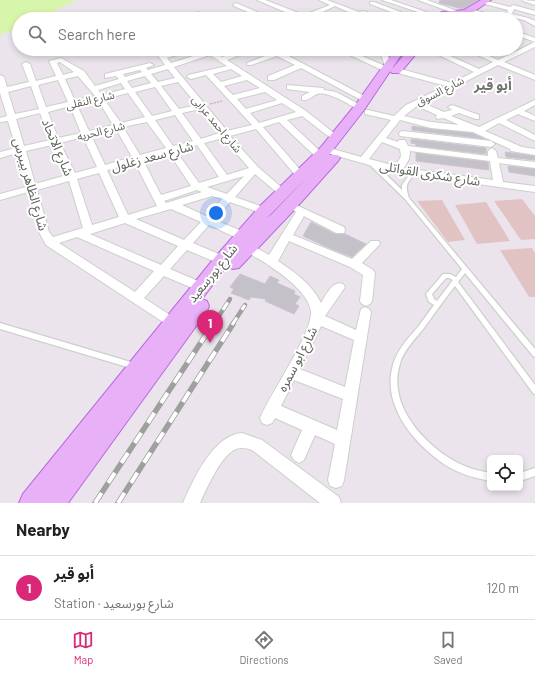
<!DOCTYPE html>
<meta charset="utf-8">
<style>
body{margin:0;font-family:Barlow,"Noto Sans Arabic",sans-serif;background:#f6f6f6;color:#222}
.controls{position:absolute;right:12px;bottom:12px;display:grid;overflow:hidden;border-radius:6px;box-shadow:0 2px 6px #0003}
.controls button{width:36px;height:36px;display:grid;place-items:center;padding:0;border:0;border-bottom:1px solid #e0e0e0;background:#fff;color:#222;font:20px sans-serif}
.you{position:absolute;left:216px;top:213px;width:14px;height:14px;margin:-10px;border:3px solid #fff;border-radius:50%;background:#1a73e8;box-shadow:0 0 0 6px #1a73e833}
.badge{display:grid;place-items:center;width:26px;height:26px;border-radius:50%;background:#db2777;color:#fff;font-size:13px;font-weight:700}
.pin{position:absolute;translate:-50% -33px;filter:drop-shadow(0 1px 2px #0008)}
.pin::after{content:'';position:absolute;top:21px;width:14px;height:12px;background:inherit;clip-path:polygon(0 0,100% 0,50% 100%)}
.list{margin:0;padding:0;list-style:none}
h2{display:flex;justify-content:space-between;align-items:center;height:52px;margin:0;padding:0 16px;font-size:17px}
h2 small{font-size:13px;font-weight:400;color:#767676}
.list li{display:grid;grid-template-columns:26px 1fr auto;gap:12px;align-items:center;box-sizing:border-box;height:64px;padding:0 16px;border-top:1px solid #e0e0e0}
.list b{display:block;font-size:15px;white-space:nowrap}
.list p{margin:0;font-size:13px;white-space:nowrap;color:#767676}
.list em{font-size:13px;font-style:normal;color:#767676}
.icon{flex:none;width:22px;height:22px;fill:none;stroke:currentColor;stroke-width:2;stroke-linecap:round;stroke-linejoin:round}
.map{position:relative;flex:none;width:535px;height:503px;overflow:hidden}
.search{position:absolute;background:#fff;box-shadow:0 2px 6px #0003;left:12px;right:12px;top:12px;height:44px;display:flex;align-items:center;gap:10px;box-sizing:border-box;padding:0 14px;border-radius:22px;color:#767676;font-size:15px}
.sheet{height:116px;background:#fff}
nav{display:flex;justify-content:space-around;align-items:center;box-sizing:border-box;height:56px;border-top:1px solid #e0e0e0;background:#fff;font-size:11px;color:#767676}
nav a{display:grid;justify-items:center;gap:2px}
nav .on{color:#db2777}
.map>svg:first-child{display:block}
.green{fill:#e2c3c4}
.water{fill:#d8f6ab}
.building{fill:#c5c1c8;stroke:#ccc3d1}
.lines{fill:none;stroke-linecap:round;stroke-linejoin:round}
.lane-casing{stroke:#ccd0ca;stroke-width:2.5}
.street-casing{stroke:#ccd0ca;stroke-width:2}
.primary-casing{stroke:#bb68e2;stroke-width:2}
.path{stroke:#c2a69d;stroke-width:1;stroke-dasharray:2.5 1;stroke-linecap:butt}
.lane{fill:#fff;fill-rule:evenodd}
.street{fill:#fff;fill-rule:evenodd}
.primary{fill:#e8b0f6;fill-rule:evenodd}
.rail-far1-casing{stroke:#9ea09d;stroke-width:4.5}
.rail-casing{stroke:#9ea09d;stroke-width:5.5}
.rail-far1{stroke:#fff;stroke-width:3;stroke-dasharray:9;stroke-linecap:butt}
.rail{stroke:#fff;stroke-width:4;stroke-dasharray:12;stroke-linecap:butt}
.labels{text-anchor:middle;stroke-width:4;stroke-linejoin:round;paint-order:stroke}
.far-street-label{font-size:11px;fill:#5f635c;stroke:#fff}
.street-label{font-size:13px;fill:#5f635c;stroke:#fff}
.far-district-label{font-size:14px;font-weight:bold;fill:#71756d;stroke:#fff}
</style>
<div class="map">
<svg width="535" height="503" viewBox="0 0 535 503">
<rect width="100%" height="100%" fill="#ebe4ed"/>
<path class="green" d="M522,199L535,216V239L521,240L494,201Z
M442,200L465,240L448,242L417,201Z
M486,202L510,241L477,244L455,205Z
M532,248L535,253V297H529L500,250Z"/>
<path class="water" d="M0,0H77L38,19H19V28L0,35Z"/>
<path class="building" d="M440,0H478L463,9L439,3Z
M412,126L431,129L473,133L484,139L412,130Z
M411,139L486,148V154L416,146V144L411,143Z
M505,152L535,156V160L506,157Z
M416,153L488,162L489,170L416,161Z
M508,166L535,169V176L509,172Z
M311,222L335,234H345L366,244L352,257L329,248L303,236Z
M240,274L265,284L270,276L279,280L277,283L295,291L294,294L300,297L295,304L299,306L294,314L265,301L266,299L251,297L249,300L231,293L234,289L230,287Z"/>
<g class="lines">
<g class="lane-casing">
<path id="lane" d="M370,163H374L402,190V185L412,171H416V172C408,183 404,183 409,198L535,349V357L533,356L465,273L458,282L535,385V394L533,393L455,286C444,300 434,314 424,328C416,338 406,348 401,360C398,370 396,380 398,390C402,420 432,450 458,463C468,468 479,471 490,473V481C475,478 460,474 447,466C413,444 378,402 395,359C400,347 409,337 418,327C423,320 429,312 434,305L429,302L426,294L443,274H450L456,277L462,269L405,199L370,165ZM446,278H449L453,280L437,301L434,299L432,294Z
M0,323L134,363L136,364L137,366L136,368L134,369L0,329Z
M535,468V476L520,481V473Z"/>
</g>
<g class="street-casing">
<path id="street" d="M257,0H265L304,15L330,5L319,0H327L359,12L364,11L385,19H376L368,16L372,19H364L335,6L310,18L311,19H298L299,18Z
M382,0H391L432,14L427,15Z
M418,0H427L479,19H470Z
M483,0L510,7L513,5L535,11V15L514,9L512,14L528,18L535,21V26L524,20L506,16L508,10L481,3L480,2Z
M522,0L535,1V5L523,1Z
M370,2H374L419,19H410L370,4Z
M236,3L271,18L272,19H264L234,6L233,5Z
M470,9L493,15L488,19H481L485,16L470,11Z
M198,12L210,18L211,19H203L196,15V13Z
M187,16L192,19H185V17Z
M516,31L535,38V42L516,35Z
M535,42V47L504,62L535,75V80L498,65L423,103L444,112L452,110L448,107L452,105L479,115V119H476L459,113L451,116L479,127L535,100V105L524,111L535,116V121L518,114L506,120L535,135V141L499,123L485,131L522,147L535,149V155L511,151L510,149L473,132L431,128L400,120L386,138L398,142L399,140H405L408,146L488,156V151L492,148L496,151L498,158L535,162V168L499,163L503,182L535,186V192L398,173L323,152L322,150L326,147L361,157L391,120L365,114V110H368L394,116L406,105L446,86L394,72V68H397L452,83L474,72L426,49H435L479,69L493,62L464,49H473L498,60ZM417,106L437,115L436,117L437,119L444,118L459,125L431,122L404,116ZM382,142L400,149L401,156L396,166L369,159ZM410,151L490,161L493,180L404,168L409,159Z
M153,49H160L164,54L185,49H196L167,58L171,63L206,52L202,49L212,51L227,49L217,54L222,57L246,49H255L227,60L306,111L339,137L338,139H332L302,116L287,120L323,154L324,156L323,158H317L279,122L263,127L303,173L305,175L303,177H297L256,129L230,136L258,167L288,193L286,195H280L255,174L235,197L269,209L270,211L269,213H261L230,202L215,220L247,233L248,236L247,239H239L209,225L193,243L233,260L235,263L233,266L229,267L225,266L187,250L170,269L205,284L207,287L205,290L201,292L197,290L164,276L144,298L176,319L178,323L176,327L172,328L46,245L39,232L28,192L0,200V194L26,187L17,153L0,158V152L16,148L8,121L0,122V118L7,116L0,93V75L4,77L7,87L29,82L22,64L26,62L30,64L36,81L56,76L49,61L61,58L84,71L95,86L119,79L116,76L105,78V74L150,63L154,65L146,68L148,70L165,65ZM210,55L227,66L188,75L187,77L191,79L206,75L252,125L227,131L174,67ZM60,62L74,72L63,75L57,63ZM168,69L175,78L158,82L151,74ZM231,69L242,76L221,82L213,74ZM140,70L142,72L125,77L123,74ZM78,76L95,96L75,101L65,79ZM145,76L151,83L132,88L127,81ZM58,80L68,102L46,107L38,85ZM247,80L260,88L233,95L224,86ZM178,82L197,105L179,109L161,86ZM121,83L125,89L102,95L98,90ZM31,86L39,109L15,114L8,92ZM155,87L172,111L152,116L135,92ZM265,92L277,100L246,109L237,99ZM128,93L145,117L121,123L104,99ZM98,100L113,125L89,131L77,105ZM282,103L296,112L259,123L250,113ZM70,106L81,133L58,138L48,112ZM200,109L219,133L201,139L182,113ZM40,113L50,140L24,146L16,119ZM175,115L193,141L173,146L155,120ZM147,122L166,148L140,155L123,127ZM116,129L132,157L105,165L91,135ZM83,137L97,167L75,173L60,143ZM223,138L249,168L227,175L204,143ZM52,145L67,175L35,184L26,151ZM197,145L219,177L199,183L176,151ZM169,153L191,186L161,195L143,160ZM135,163L157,206L128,215L107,170ZM99,173L119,217L92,225L77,179ZM244,176L227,194L207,187ZM69,181L83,228L53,237L49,232L37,190ZM197,190L202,192L166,203L164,201ZM212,196L222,199L206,216L182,205ZM171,209L201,222L184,240L136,219ZM125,223L178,246L161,265L90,234ZM77,237L154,271L135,292L59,243Z
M266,49H274L281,52L370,99L369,101H363L301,68L274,80H268V76L295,65L277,56L251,65H247V63L272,53Z
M337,49H346L385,66L379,49H385L393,67L390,71H384Z
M287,85L323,88L324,90L336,92L364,107L360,109H357C348,104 328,91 317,94C312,96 309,101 302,100V96L310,92L287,89Z
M403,131L491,141L495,144L491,147L400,136L399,134L400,132Z
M296,205L344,227L345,230L344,233H336L304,216L293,235L352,259L371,241H379L380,244L362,263L373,270L375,273L372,301L370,304L366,306L362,304L360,301L363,275L350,267L289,241L278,261C294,272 312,284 321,303C326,295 333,280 343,284L345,287L343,290L325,316L356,330L361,309L365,307L369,309L371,312L344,480L342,486L336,488L330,486L328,480L335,444L315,435L304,460L299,463L294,460L291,455L302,430L275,418L272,423L267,425L262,423L260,418C270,394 313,333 311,311C308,287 258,257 238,248L237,245L238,242H246L269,255L296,212L291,208ZM321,326L354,340L345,387L300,369ZM294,380L343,399L337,430L281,406Z
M242,433L262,440L339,497L341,503H320L252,450C247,448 241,447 236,449C221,455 207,488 200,503H183C193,480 213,435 242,433Z"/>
</g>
<g class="primary-casing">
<path id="primary" d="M481,0H491L463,19H451L454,16L442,19H429L442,12L464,10Z
M395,49H405L364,110L329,155H338L340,158L338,161L295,209L239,268L233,269L226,267L202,299L207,301L209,306L207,311L68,503H19L23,494L216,256L259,207L321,147L356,104ZM310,174L267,218L271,215Z
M409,49H420L400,73H392L390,71L392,69Z"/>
</g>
<path class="path" d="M210,104L222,101"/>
<use href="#lane" class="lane"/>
<use href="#street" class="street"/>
<use href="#primary" class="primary"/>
<g class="rail-far1-casing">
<path id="rail-far1" d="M213,325L230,299
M232,325L245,305"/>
</g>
<g class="rail-casing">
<path id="rail" d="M95,503L213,324
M118,503L233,324"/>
</g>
<use href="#rail-far1" class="rail-far1"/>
<use href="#rail" class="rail"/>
</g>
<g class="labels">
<g class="far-street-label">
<text transform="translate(440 91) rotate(-27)" y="4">شارع السوق</text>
<text transform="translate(90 100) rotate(-13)" y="4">شارع النقلى</text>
<text transform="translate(217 124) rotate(50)" y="4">شارع احمد عرابى</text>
<text transform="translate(101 131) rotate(-14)" y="4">شارع الحريه</text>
</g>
<g class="street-label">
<text transform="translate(58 147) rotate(67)" y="5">شارع الاتحاد</text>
<text transform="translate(152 156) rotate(-15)" y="5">شارع سعد زغلول</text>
<text transform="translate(430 173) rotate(9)" y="5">شارع شكرى القواتلى</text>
<text transform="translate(31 184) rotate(74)" y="5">شارع الظاهر بيبرس</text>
<text transform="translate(212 273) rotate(-51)" y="5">شارع بورسعيد</text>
<text transform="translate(297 359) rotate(-63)" y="5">شارع ابو سمره</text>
</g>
<g class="far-district-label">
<text x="493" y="90">أبو قير</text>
</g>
</g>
</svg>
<div class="controls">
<button><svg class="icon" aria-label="locate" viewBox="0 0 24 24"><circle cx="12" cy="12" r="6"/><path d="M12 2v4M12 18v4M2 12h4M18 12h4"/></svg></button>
</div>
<div class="you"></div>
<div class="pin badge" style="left:210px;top:343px">1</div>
<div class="search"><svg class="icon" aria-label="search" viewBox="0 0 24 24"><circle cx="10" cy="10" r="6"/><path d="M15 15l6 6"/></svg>Search here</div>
</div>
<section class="sheet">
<h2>Nearby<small></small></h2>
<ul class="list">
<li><span class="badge">1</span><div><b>أبو قير</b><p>Station · شارع بورسعيد</p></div><em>120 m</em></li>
</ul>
</section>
<nav>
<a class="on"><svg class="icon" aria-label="map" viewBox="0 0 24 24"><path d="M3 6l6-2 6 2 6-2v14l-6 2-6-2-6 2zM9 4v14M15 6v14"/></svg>Map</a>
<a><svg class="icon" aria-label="directions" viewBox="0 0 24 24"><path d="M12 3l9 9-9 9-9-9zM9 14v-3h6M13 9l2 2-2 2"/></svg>Directions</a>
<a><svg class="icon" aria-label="saved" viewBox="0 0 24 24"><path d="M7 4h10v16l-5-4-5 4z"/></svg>Saved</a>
</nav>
